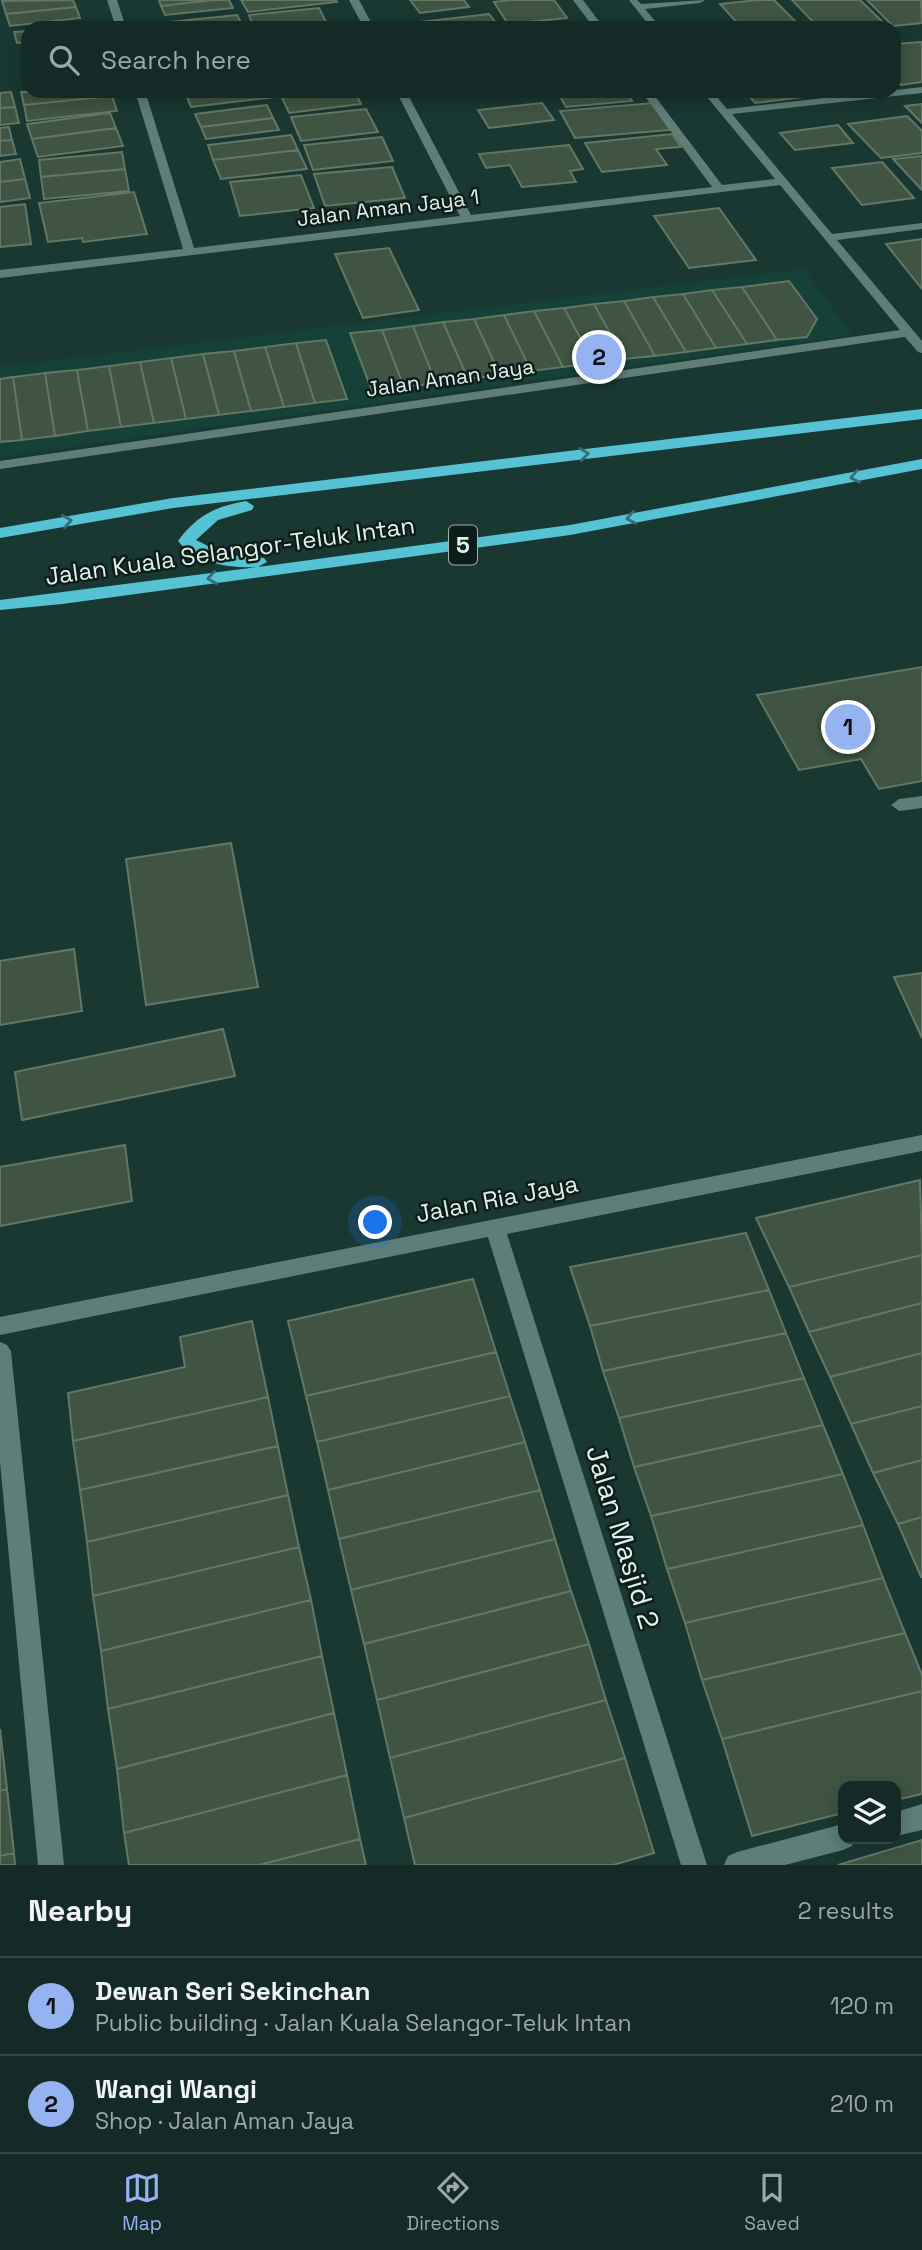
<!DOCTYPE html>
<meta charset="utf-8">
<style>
body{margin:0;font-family:"Space Grotesk",sans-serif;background:#203632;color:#f1f3f6}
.controls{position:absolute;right:21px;bottom:21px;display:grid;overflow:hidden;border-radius:14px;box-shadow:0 4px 18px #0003}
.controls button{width:63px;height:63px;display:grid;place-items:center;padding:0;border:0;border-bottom:2px solid #324643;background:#132a26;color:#f1f3f6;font:35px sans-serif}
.you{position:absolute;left:376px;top:1223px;width:24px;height:24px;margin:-18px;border:5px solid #fff;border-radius:50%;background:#1a73e8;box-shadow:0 0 0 10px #1a73e833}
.badge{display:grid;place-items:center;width:46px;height:46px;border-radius:50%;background:#95b2f1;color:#111;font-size:23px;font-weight:700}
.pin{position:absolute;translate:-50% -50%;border:4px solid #fff;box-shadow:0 2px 7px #0006}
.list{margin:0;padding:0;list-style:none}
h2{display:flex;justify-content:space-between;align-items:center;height:91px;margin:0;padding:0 28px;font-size:30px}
h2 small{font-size:23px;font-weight:400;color:#9da7a7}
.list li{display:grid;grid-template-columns:46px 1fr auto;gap:21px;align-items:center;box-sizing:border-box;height:98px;padding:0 28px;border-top:2px solid #324643}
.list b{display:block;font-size:26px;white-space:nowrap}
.list p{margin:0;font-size:23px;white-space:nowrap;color:#9da7a7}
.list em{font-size:23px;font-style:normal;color:#9da7a7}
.icon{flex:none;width:38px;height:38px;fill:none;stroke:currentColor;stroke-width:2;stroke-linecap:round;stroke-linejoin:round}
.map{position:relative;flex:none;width:922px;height:1865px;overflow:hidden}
.search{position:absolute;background:#132a26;box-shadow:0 4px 18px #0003;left:21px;right:21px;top:21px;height:77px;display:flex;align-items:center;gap:18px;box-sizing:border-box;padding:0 24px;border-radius:21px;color:#9da7a7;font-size:26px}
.sheet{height:287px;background:#132a26}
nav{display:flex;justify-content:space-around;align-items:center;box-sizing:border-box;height:98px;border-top:2px solid #324643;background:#132a26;font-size:19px;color:#9da7a7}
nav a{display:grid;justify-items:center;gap:4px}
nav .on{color:#95b2f1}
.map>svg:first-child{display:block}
.built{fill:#164139}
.building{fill:#3f5442;stroke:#627865;stroke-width:2}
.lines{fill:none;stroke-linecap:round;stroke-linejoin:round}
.lane{fill:#5e7e77;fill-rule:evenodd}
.street{fill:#5e7e77;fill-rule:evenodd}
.highway{fill:#56c3d4;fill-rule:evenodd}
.oneway{stroke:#327077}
.labels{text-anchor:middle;stroke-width:5;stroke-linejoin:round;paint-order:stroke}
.far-street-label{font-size:21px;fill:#dff1ec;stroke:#0f1d1a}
.shield{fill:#0f1d1a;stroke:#a1b1ad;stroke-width:2}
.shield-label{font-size:23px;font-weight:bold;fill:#dff1ec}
.street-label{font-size:24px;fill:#dff1ec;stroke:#0f1d1a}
.near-street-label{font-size:28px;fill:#dff1ec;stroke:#0f1d1a}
</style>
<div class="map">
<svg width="922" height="1865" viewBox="0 0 922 1865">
<rect width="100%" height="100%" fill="#193832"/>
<path class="built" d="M804,269L852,335L0,457V367Z"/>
<path class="building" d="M73,0L76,7L6,14L2,1Z
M159,0H213L161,6Z
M213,0H229L233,8L165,15L161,6Z
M241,0H336L337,2L248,12Z
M410,0H464L469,7L420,13Z
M511,0H554L567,18L508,24L494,2Z
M757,0H774L802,28H742L720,4Z
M792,0H860L889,28H819Z
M867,0H921L922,23L893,26Z
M76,7L80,18L10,26L6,14Z
M319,8L329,28H254L249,15Z
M489,14L500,28H414L411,23Z
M237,15L243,26L170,28L168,22Z
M28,31V42L17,43L14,32Z
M922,42V82L901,85L894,78V44Z
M111,91L112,96L24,105L21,92Z
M217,91H273L276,97L191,107L186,95Z
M279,91H365L355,92L361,104L289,113Z
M557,91H626L632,101L566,107Z
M745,91H833L835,93L755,103Z
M11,92L15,107L0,108V93Z
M112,96L117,111L27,121L24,105Z
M542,103L554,120L489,128L478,110Z
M653,103L670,130L575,138L560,111Z
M922,104V123L905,106Z
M267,105L273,118L201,127L195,114Z
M15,107L19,123L0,125V108Z
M366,109L378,132L301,141L291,117Z
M110,113L116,128L32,139L27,124Z
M907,116L922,131V153L881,158L848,124Z
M273,118L279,130L206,139L201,127Z
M838,125L853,143L795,150L780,133Z
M9,127L12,140L0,141V128Z
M116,128L123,146L38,157L32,139Z
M672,134L681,147L656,149L667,165L602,172L585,143Z
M291,135L298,150L213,160L208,145Z
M382,137L393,161L313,170L304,145Z
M12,140L16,154L0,156V141Z
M569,145L583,169L570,171L576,182L522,187L510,165L486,168L479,154Z
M298,150L307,169L221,179L213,160Z
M122,152L125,169L41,177L39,160Z
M922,156V190L893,159Z
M20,159L25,179L0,182V162Z
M882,162L914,198L862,205L832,168Z
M392,167L405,198L325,206L314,174Z
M125,169L129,191L44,199L41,177Z
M301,175L314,208L240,216L230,182Z
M25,179L30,198L0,202V182Z
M134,192L147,234L83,242L82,238L48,242L39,203Z
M25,204L31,244L0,247V207Z
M719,208L756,260L689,268L654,216Z
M922,239V289L886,244Z
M389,248L419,310L363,318L335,254Z
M789,281L817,319L807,337L777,340L742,287Z
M742,287L777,340L747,344L712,290Z
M712,290L747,344L716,348L683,294Z
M683,294L716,348L686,352L653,297Z
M653,297L686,352L655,356L624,301Z
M624,301L655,356L624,359L594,304Z
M594,304L624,359L594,363L564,308Z
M564,308L594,363L563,367L534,311Z
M534,311L563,367L531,371L504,315Z
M504,315L531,371L500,375L474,319Z
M474,319L500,375L468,379L443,322Z
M443,322L468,379L436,383L413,326Z
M413,326L436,383L404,387L382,330Z
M382,330L404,387L372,391L350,333Z
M326,340L347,399L315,403L296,343Z
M296,343L315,403L284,407L265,347Z
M265,347L284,407L251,411L234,351Z
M234,351L251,411L219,415L203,354Z
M203,354L219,415L186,419L171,358Z
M171,358L186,419L154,423L140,362Z
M140,362L154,423L121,427L109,366Z
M109,366L121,427L88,431L77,370Z
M77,370L88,431L55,436L45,373Z
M45,373L55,436L22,440L13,377Z
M13,377L22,440L0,442V379Z
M922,667V781L879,789L861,759L799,770L757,695Z
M231,843L258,987L146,1005L126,859Z
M74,949L82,1011L0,1025V961Z
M922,973V1038L894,977Z
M223,1029L235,1076L22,1120L15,1072Z
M125,1145L132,1201L0,1226V1167Z
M920,1180L922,1255L789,1287L756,1218Z
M746,1233L769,1290L590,1326L570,1267Z
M922,1255V1303L809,1332L789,1287Z
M473,1279L496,1352L306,1396L288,1321Z
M769,1290L786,1333L603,1371L590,1326Z
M922,1303V1353L830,1377L809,1332Z
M252,1321L268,1397L73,1441L68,1393L185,1367L180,1337Z
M786,1333L804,1378L619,1418L603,1371Z
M496,1352L510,1396L317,1442L306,1396Z
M922,1353V1406L851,1424L830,1377Z
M804,1378L823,1425L634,1467L619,1418Z
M510,1396L525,1442L328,1490L317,1442Z
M268,1397L278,1446L80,1490L73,1441Z
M922,1406V1460L873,1473L851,1424Z
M823,1425L843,1474L651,1516L634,1467Z
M525,1442L540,1490L339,1539L328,1490Z
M278,1446L288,1495L87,1542L80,1490Z
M922,1460V1517L898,1524L873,1473Z
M843,1474L863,1525L667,1569L651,1516Z
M540,1490L555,1539L351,1590L339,1539Z
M288,1495L299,1547L93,1596L87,1542Z
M922,1517V1577H921L898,1524Z
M863,1525L883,1578L685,1623L667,1569Z
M555,1539L571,1591L364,1644L351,1590Z
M299,1547L311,1600L101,1651L93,1596Z
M883,1578L905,1633L702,1680L685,1623Z
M571,1591L589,1644L377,1700L364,1644Z
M311,1600L322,1656L108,1709L101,1651Z
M905,1633L922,1675V1691L722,1739L702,1680Z
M589,1644L606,1700L390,1758L377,1700Z
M322,1656L334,1713L117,1769L108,1709Z
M922,1691V1794L896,1800V1786H843V1813L752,1836L722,1739Z
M606,1700L625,1758L404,1818L390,1758Z
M334,1713L347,1775L124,1833L117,1769Z
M0,1729L7,1789L0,1791Z
M625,1758L654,1853L613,1865H415L404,1818Z
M347,1775L360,1839L259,1865H129L124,1833Z
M7,1789L14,1853L0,1856V1791Z
M360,1839L366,1865H259Z
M922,1840V1865H838Z
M14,1853L15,1865H0V1856Z"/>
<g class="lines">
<path class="lane" d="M922,796V808L899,811L891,805L899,799Z
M922,1804V1830L896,1836V1812Z
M843,1824V1839H855L852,1846L843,1850L785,1865H724L728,1856L737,1852Z"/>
<path class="street" d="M107,0H117L126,28H116Z
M349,0H359L374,28H364Z
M573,0H583L604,28H594Z
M629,0H637L641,4L705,0L700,3L645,9L661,28H651Z
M922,87V93L732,114L832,234L922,223V229L837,240L922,341V353L918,352L905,337L0,469V461L900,330L780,185L0,278V270L183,249L135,91H145L194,248L460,216L396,91H406L471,215L712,187L641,91H651L722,185L775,179L702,91H712L727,109Z
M922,1135V1151L507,1234L707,1865H681L488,1237L0,1335V1317Z
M0,1342L7,1345L11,1351L64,1865H38L0,1462Z"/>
<path class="highway" d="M922,409V419L173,508L0,538V528L173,498Z
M922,459V469L570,535L62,604L0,610V600L258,567C231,569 196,563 178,541C196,516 216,506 246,501L254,506L252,510L218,520L196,540L226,555L264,558L267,562L258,567L570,525Z"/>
</g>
<defs><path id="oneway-chevron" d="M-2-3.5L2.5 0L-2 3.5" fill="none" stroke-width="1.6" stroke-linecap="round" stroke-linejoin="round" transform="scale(1.75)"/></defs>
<g class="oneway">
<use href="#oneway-chevron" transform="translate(584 454) rotate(-7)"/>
<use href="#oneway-chevron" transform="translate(855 477) rotate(169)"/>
<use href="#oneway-chevron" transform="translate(631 518) rotate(169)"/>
<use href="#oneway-chevron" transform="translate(67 521) rotate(-10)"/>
<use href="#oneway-chevron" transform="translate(212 578) rotate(172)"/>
</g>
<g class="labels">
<g class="far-street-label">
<text transform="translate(388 208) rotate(-7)" y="7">Jalan Aman Jaya 1</text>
<text transform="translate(450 378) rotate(-8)" y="7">Jalan Aman Jaya</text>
</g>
<rect class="shield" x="449" y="525.5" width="28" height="39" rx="5"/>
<g class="shield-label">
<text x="463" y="553">5</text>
</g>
<g class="street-label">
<text transform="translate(230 551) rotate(-8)" y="8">Jalan Kuala Selangor-Teluk Intan</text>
<text transform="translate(497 1199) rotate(-11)" y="8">Jalan Ria Jaya</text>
</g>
<g class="near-street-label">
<text transform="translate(623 1537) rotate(73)" y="10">Jalan Masjid 2</text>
</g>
</g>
</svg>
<div class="controls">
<button><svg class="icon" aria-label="layers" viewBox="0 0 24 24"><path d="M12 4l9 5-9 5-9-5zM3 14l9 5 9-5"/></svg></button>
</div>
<div class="you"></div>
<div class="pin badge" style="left:848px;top:727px">1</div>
<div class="pin badge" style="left:599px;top:357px">2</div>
<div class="search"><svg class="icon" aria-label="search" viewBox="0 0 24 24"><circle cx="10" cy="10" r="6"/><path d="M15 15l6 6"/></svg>Search here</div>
</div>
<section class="sheet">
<h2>Nearby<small>2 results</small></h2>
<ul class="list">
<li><span class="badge">1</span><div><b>Dewan Seri Sekinchan</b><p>Public building · Jalan Kuala Selangor-Teluk Intan</p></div><em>120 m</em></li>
<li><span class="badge">2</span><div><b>Wangi Wangi</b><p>Shop · Jalan Aman Jaya</p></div><em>210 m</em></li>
</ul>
</section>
<nav>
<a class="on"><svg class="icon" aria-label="map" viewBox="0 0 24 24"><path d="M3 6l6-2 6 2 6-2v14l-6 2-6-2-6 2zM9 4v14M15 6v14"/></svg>Map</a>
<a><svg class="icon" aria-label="directions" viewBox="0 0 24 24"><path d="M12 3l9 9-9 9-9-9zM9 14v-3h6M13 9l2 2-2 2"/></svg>Directions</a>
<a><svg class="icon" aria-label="saved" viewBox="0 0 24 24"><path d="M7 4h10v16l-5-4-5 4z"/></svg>Saved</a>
</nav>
